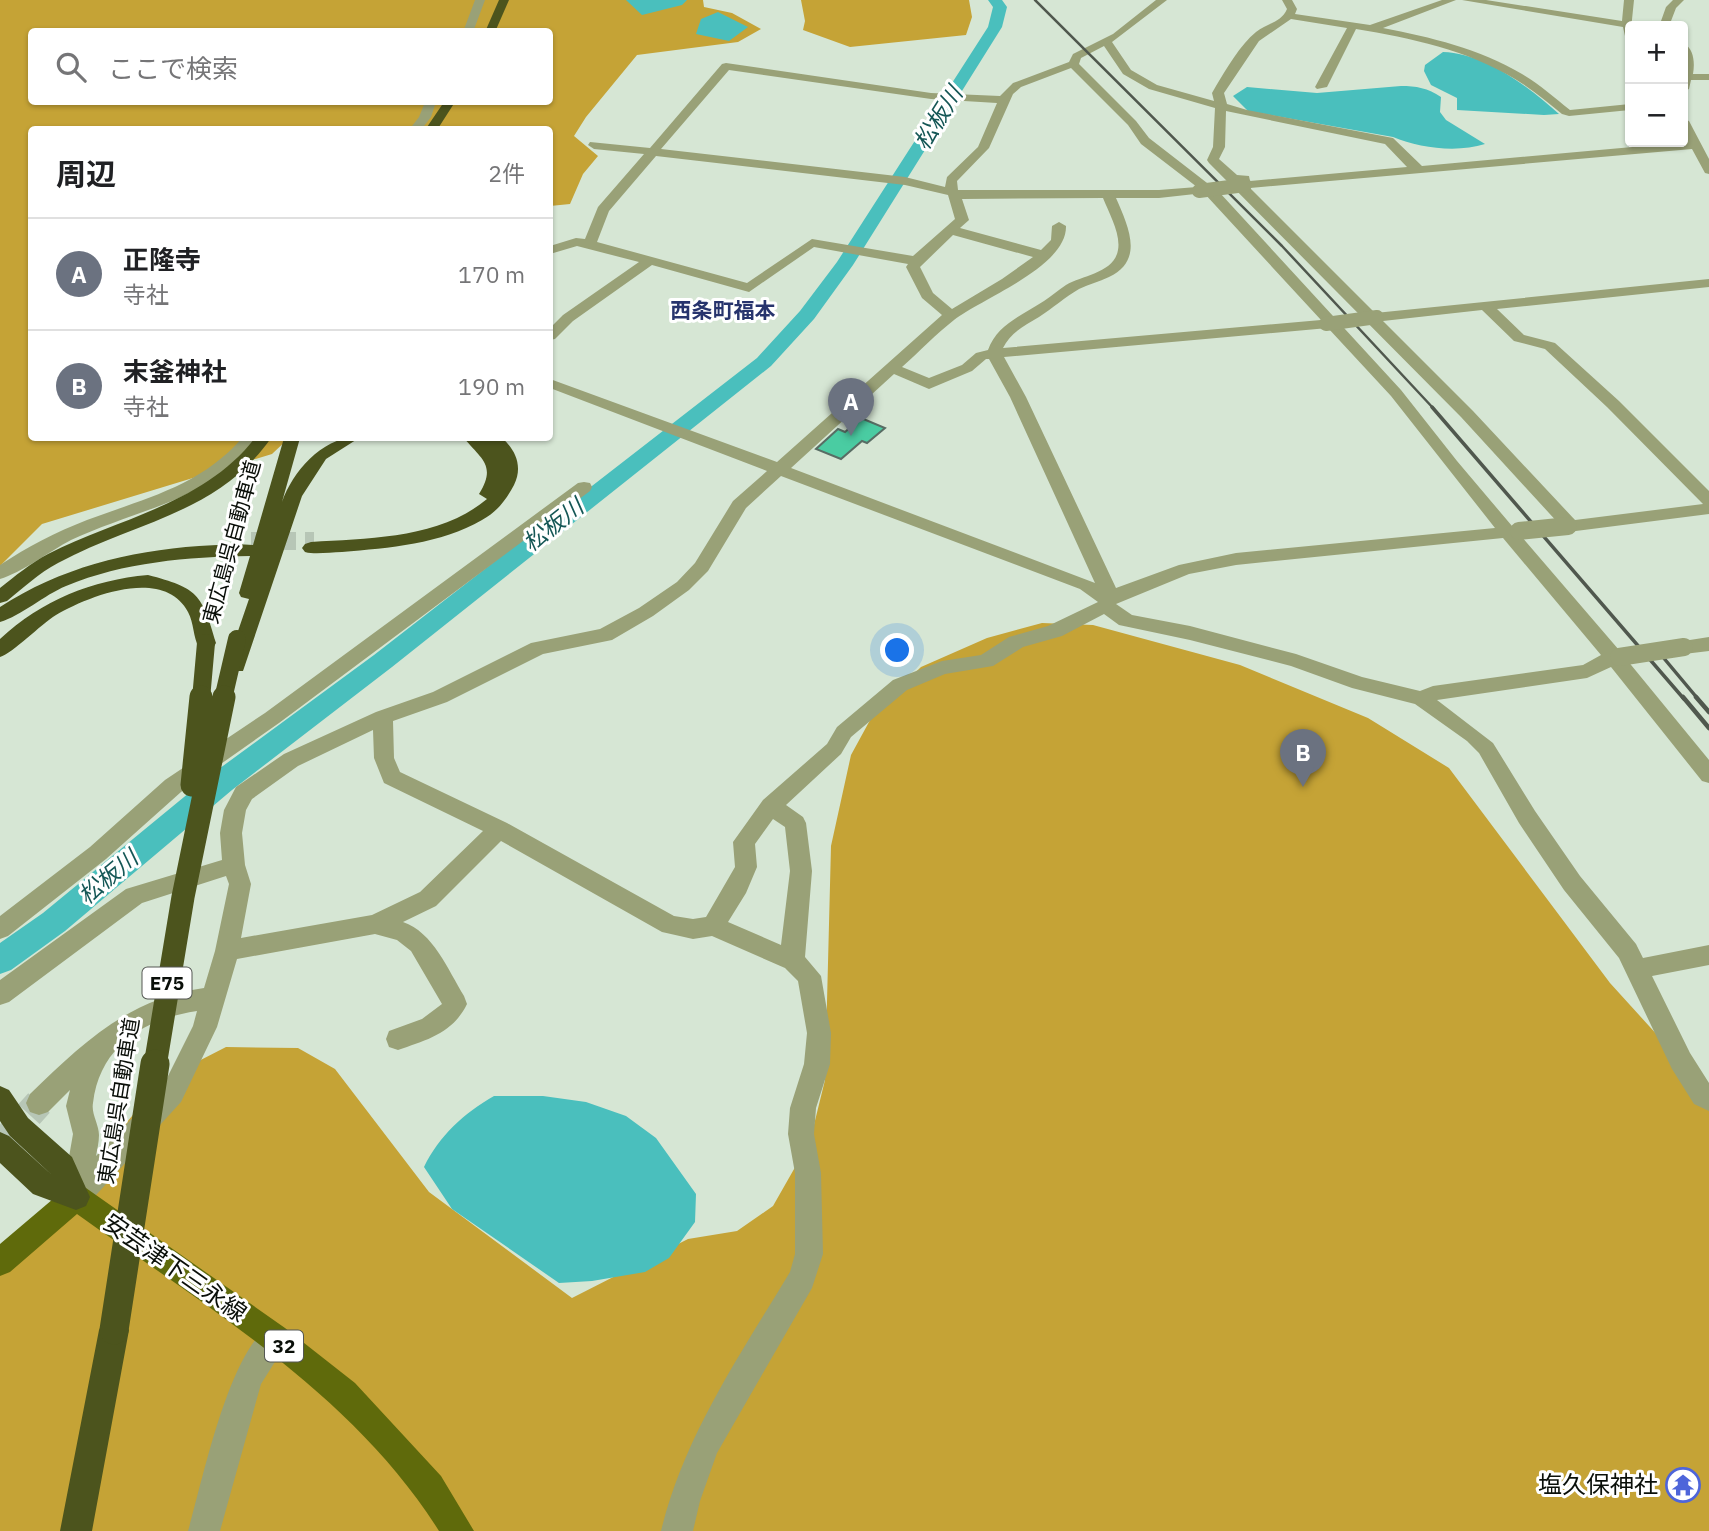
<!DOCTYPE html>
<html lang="ja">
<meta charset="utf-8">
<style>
body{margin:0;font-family:"IBM Plex Sans","Noto Sans JP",sans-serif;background:#f6f6f6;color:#202124}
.controls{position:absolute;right:21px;top:21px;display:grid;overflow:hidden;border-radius:7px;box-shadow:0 2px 5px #0004}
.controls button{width:63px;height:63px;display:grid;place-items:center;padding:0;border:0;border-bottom:2px solid #e0e0e0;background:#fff;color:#202124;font:35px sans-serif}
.you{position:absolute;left:898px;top:651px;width:24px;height:24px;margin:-18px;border:5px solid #fff;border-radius:50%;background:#1a73e8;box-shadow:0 0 0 10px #1a73e833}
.badge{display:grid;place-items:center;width:46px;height:46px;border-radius:50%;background:#4e65da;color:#fff;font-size:23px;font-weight:700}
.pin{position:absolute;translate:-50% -58px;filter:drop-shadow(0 2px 4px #0008)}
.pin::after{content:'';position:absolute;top:37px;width:24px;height:21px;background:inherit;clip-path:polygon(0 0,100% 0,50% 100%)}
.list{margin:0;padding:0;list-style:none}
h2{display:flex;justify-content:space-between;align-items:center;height:91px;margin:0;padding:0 28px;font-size:30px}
h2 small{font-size:23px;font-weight:400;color:#757577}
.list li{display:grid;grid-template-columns:46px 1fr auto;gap:21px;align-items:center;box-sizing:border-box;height:112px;padding:0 28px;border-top:2px solid #e0e0e0}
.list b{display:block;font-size:26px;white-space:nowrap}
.list p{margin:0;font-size:23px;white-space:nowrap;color:#757577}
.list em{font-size:23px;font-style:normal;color:#757577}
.icon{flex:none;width:38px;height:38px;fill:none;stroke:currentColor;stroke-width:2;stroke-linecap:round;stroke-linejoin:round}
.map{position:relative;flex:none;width:1709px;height:1531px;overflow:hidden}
.search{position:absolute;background:#fff;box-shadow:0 2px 5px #0004;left:28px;top:28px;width:525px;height:77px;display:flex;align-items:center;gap:18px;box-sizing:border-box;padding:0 24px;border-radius:7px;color:#757577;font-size:26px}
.panel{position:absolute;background:#fff;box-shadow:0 2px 5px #0004;left:28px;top:126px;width:525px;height:315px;border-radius:7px}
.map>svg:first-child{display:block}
.forest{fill:#c5a336;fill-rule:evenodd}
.water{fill:#4abfbd}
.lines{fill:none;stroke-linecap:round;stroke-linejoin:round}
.river{fill:#4abfbd;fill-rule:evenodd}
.building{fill:#4acca2;stroke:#586d64;stroke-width:2}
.minor-tunnel{stroke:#b7c6b6;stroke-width:29;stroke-dasharray:29 14;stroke-linecap:butt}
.highway-tunnel{stroke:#b7c6b6;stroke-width:18;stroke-dasharray:18 9;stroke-linecap:butt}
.minor{fill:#99a177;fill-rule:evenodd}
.major{fill:#5f6a0b;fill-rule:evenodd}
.highway{fill:#4c541d;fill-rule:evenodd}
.rail-far2{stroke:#50584e;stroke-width:2.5}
.rail-far1{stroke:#50584e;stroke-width:3.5}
.rail{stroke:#50584e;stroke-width:4.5}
.minor-bridge-far1{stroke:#99a177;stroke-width:14}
.minor-bridge{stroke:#99a177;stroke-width:18}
.highway-bridge-far2{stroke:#4c541d;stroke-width:18}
.highway-bridge-far1{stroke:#4c541d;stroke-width:23}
.highway-bridge{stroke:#4c541d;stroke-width:29}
.labels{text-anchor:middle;stroke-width:6;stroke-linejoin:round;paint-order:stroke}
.shield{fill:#fff;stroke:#545753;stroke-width:2}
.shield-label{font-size:19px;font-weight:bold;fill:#0a0f09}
.far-quarter-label{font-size:21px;font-weight:bold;fill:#27346d;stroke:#fff}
.street-label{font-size:21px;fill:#0a0f09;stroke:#fff}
.water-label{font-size:23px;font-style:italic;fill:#155756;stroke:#fff}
.near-street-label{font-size:24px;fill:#0a0f09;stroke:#fff}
.near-poi-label{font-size:24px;fill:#0a0f09;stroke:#fff;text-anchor:end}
</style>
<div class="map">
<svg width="1709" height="1531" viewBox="0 0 1709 1531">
<rect width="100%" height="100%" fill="#d6e6d4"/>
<path class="forest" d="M0,0H703L704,7L732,13L761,29L738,42L637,55L586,117L574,136L598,156L583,174L570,204L550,206V130H32V438H289L272,454L42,524L0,566ZM32,32H550V102H32Z
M801,0H969L972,17L966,35L850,47L803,30L805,21Z
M1042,623L1093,625L1240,665L1368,718L1449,768L1610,983L1669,1048L1709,1086V1531H0V1275L137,1110L189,1066L226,1047L298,1048L335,1069L429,1192L572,1298L688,1239L737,1231L773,1206L810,1141L825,1080L831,846L851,755L875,711L921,667L987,638Z"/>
<path class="water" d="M626,0H687L682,5L642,15Z
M718,12L748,27L729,41L696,34L701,19Z
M1443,52C1485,53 1529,87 1559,114L1544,115L1457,110V98L1431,85L1424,71L1425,65Z
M1401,86C1416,86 1428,88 1441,97L1440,112L1446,120L1485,144C1457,153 1419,148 1393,137L1248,111L1233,96L1247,87L1317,93Z
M494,1096H543L586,1102L626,1116L656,1138L696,1194L695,1222L669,1258L645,1272L592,1281L559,1283L452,1209L424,1167C439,1136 464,1113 494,1096Z"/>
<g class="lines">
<path class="river" d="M988,0H1002L1007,7L1002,27L992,43L853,265L814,319L771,366L392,667L232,790L65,931L11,970L0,974V943L43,913L212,774L374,655L757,358L800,311L837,262L988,27L993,7Z"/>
</g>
<path class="building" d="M861,418L885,428L867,443L862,441L841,459L816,449L838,429L845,432Z"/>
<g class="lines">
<path class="minor-tunnel" d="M0,1146L39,1103"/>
<path class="highway-tunnel" d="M251,541H314"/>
<path class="minor" d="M475,0H485L473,32H463Z
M1156,0H1167L1112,42L1131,70L1157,85L1214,101L1212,93L1216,86C1227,68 1240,45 1256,32C1267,23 1281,23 1287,9L1282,0H1292L1297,9L1295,14L1370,25L1442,0H1456L1383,28C1430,37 1480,49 1522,74C1539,84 1554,97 1570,110L1630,104V110L1569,116L1562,114C1547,102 1532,89 1515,79C1467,50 1411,38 1356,29L1327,87L1317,89L1315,87L1347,28L1291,19L1259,41L1224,93L1227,104L1247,110L1393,138L1422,166L1688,142L1683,132V118L1689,121L1709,159V174L1705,173L1692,149L1250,188L1375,313L1709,279V287L1497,309L1524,335L1555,343L1619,401L1709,491V514L1568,532L1562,530L1560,525L1461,417L1209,163L1207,160L1213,147L1215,108L1149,89L1123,74L1104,46L1081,58L1079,64L1136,121L1149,138L1220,193L1401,390L1457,461L1512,526L1525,527L1528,531L1521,536L1619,650L1626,652L1627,660L1709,760V783L1702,781L1611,667L1587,678L1437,700L1493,743L1535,811L1580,876L1636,944L1643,958L1709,945V965L1652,976L1690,1053L1709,1083V1111L1694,1104L1672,1069L1619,958L1564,890L1519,823L1479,753L1467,741L1415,704L1352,688L1291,666L1190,640L1119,625L1104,614L1062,636L1023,647L993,666L945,674L907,690L851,737L841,754L786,805L803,817L806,823L812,871L805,957L821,976L831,1033L830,1064L816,1108L814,1134L821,1173L823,1254L812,1288L717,1453L700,1501L693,1531H661C684,1436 740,1355 790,1272L795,1254V1173L788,1134L790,1108L804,1064L807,1033L798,981L785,968L712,936L693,939L662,932L501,841L436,906L403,922C433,932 448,970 464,996L467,1004C453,1033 427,1040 398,1050L389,1047L386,1039L389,1031L422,1019L442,1004L411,951L397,940L375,934L237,959L217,1027L181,1102L86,1206L76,1210L66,1206L62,1197L73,1134L66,1106L70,1090L48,1112L39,1115L30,1112L26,1103L30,1094C83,1043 128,999 204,988L215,951L229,884L226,876L142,903L9,1002L0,1005V980L126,889L222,860L220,833L224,810L236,787L284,754L376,712L433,692L531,643L600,629L639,608L677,582L695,563L733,501L767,471L550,388V379L777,462L942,315L922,298L906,267L908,264L814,247L749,292L652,265L573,321L555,339L550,340V328L563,315L639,262L577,246L550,254V246L576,238L585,239L598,207L644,154L594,149L588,145L590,142L650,148L722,64L726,63L931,93L1000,96L1013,83L1069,62L1073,54L1113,34ZM1071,68L1128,125L1141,144L1197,187L1159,190H958L957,181L989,148L1013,94L1021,87ZM729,70L931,99L997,103L978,147L947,177L945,187L905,177L661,149ZM1226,111L1385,144L1407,167L1250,181L1249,176L1237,175L1219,159L1225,147ZM656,156L905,185L948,195L955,219L913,256L812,239L747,283L597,242L609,211ZM1204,193L1321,320L1003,348C1010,333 1025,325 1039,317C1053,308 1065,297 1079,289C1089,284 1099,282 1109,277C1145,260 1128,226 1116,198H1159ZM1103,198C1109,213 1121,234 1118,250C1114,273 1083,275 1066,285C1058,290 1052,296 1044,301C1023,315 997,324 988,350L976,353L962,365L929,378L902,367C920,351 936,334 954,320C982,298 1067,267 1066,226L1059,222L1052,226L1051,240L1041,250L960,228L969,220L962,199ZM953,235L1033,257L1002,279L952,309L933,293L920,267ZM1482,310L1514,341L1545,349L1607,407L1703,504L1575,520L1473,411L1383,321ZM1328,328L1391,396L1495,528L1236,553L1179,565L1116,588L1026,397L1004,357ZM986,359H989L1010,397L1095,583L791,468L894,374L929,389L972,371ZM781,476L1080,589L1098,602L1048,626L1009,637L981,655L942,661L893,680L837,727L827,744L763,800L733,842L735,867L706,917L693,919L674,916L507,823L400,772L394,758L393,721L447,702L543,654L612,640L653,616L689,590L708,571L746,508ZM1503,538L1601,655L1583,665L1433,686L1420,691L1362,677L1296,654L1190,626L1132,615L1116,604L1189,574L1236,565ZM373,730L374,758L384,783L483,831L420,892L372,915L241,938L251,884L245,865L242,833L246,810L252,799L298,766ZM773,819L785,827L790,871L781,945L728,922L746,893L757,867L755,844ZM197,1011L193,1026L163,1086L96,1156C97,1150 99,1142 99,1135C99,1124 91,1114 93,1103C100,1046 144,1019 197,1011Z
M1462,0H1486L1622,21L1624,0H1634L1630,39L1625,36L1623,27Z
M1673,0H1684L1676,8L1671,21L1674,26H1664L1661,21L1666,7Z
M1683,43C1694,48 1695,63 1693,74H1709V80H1691L1689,89L1683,92Z
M425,102H436L431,117L421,130H409L419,117Z
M242,438H258C213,500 137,509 71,540C50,551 21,573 0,579V565C27,547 56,532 87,520C143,499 201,486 242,438Z
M584,482L590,483L592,487L590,491L279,723L181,792L106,859L8,936L0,939V916L90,847L165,780L265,713L578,483Z
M1709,637V651L1684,654L1677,652L1674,647L1677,642Z
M275,1323L285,1328L290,1338L261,1384L220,1531H188C202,1484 230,1342 275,1323Z"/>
<path class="major" d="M76,1184L86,1188L285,1328L355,1383L441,1476L474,1531H439C353,1394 206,1307 77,1214L10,1272L0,1276V1244L66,1188Z"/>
<path class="highway" d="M499,0H509L495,32H485Z
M444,102H455L437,130H425Z
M255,438H271C218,514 134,522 58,563C39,573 23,588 7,601L0,603V588C15,576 31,563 48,554C119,518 204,504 255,438Z
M284,438H300L282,502C293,471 324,435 359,438L326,459L302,496L243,671H229L226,666L249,599L241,597L239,593L250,556C187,557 124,562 66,586C44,595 21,616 0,622V607C60,568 128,551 199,546C216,545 235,543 253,545Z
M464,438H482L486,441L484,438H502C516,450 523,467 514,485C506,500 497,512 482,520C441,544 389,548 342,552C330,552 316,555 305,552L302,548L305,544L311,542C371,538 439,539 487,499L479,494C497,465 481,459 464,438Z
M148,575C198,588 202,594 216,643L213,648H199C193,637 194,623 188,612C164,566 88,596 56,615C40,625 13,653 0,657V639C42,600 92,580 148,575Z
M0,1086L9,1090L28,1118L72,1157L90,1197L86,1206L76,1210L33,1194L0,1163V1132L9,1136L53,1176L10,1136L0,1121Z
M114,1315L124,1320L129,1330L92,1531H60L99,1330L104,1320Z"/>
<path class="rail-far2" d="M1035,0L1282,246L1434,409"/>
<path class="rail-far1" d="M1432,407L1684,699
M1657,650L1698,699"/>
<path class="rail" d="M1683,697L1709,728
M1696,697L1709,712"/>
<path class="minor-bridge-far1" d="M1199,191L1245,185
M1326,324L1377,317"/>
<path class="minor-bridge" d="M1519,531L1568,526
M1619,657L1684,647"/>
<path class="highway-bridge-far2" d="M201,699L206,643
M223,699L237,639"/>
<path class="highway-bridge-far1" d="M192,785L201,697
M155,1066L183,897L224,697"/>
<path class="highway-bridge" d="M114,1330L155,1064"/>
</g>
<defs>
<g id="temple-ring" transform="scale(1.75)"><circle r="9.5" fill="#fff" stroke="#4e65da" stroke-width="1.5"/><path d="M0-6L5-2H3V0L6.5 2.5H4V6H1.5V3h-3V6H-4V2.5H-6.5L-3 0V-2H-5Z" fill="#4e65da"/></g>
</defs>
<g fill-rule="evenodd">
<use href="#temple-ring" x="1683" y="1485"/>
</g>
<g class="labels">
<g class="shield">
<rect x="142.5" y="967.5" width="49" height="31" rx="5"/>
<rect x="265" y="1330.5" width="38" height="31" rx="5"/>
</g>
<g class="shield-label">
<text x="167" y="990">E75</text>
<text x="284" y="1353">32</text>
</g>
<g class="far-quarter-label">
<text x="723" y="318">西条町福本</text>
</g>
<g class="street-label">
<text transform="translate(232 542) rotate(-75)" y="7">東広島呉自動車道</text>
<text transform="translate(119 1101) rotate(-81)" y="7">東広島呉自動車道</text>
</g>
<g class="water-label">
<text transform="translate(938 118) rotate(-58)" y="8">松板川</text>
<text transform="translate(553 525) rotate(-38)" y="8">松板川</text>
<text transform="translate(108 877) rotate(-40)" y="8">松板川</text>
</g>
<g class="near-street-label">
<text transform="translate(175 1268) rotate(35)" y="8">安芸津下三永線</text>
</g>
<g class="near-poi-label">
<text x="1658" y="1493">塩久保神社</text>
</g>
</g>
</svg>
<div class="controls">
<button>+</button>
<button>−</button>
</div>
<div class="you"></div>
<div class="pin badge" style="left:851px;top:436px;background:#6b7280">A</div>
<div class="pin badge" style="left:1303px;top:787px;background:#6b7280">B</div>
<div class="search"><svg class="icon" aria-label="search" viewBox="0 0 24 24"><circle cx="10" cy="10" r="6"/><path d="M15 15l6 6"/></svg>ここで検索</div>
<section class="panel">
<h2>周辺<small>2件</small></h2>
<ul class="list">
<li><span class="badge" style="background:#6b7280">A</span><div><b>正隆寺</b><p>寺社</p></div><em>170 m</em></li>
<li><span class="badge" style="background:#6b7280">B</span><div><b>末釜神社</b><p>寺社</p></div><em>190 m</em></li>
</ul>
</section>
</div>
